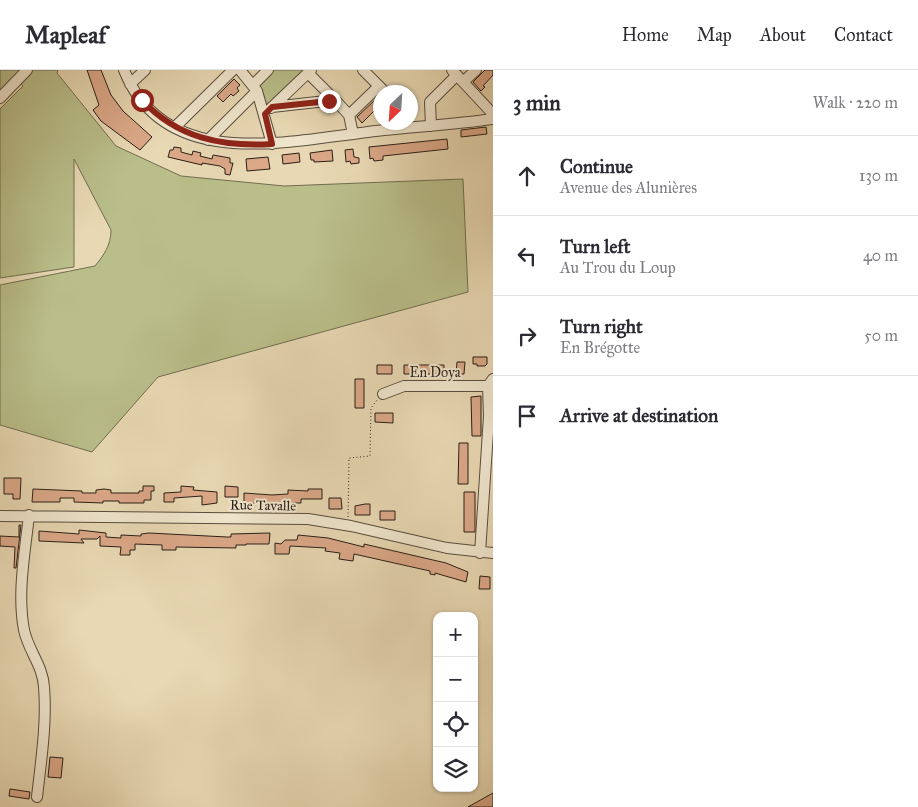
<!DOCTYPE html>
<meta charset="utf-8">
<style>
body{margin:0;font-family:"IM FELL Great Primer",serif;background:#f2f2f3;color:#2b2b33}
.controls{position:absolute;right:15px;bottom:15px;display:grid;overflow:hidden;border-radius:10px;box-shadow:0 1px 4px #0004}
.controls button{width:45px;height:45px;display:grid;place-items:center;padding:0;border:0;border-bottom:1px solid #e1e1e2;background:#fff;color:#2b2b33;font:25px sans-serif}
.compass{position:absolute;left:373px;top:15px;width:45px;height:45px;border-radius:50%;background:#fff;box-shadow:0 1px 4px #0004;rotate:205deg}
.stop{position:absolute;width:15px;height:15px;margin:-11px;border:4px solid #8f2418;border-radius:50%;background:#fff}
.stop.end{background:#8f2418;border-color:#fff;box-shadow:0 1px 5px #0008}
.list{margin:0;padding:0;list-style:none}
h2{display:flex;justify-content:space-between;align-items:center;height:65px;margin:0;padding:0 20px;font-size:21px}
h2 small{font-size:16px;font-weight:400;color:#7c7c81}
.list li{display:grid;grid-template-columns:32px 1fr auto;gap:15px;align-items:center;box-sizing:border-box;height:80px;padding:0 20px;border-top:1px solid #e1e1e2}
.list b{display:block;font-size:19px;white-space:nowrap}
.list p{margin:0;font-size:16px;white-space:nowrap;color:#7c7c81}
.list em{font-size:16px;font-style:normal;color:#7c7c81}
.icon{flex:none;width:28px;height:28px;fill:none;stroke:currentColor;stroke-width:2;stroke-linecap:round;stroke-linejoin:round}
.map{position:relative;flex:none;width:493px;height:737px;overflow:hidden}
header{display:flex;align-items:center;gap:30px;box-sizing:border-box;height:70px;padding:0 25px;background:#fff;border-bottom:1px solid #e1e1e2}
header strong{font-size:24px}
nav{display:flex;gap:28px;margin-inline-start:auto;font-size:18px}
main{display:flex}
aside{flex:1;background:#fff}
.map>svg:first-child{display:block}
.green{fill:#b9be8a;stroke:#716e50}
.building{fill:#dba888;stroke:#291f17}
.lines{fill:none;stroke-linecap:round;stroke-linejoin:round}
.minor-casing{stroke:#594d3e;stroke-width:12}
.path{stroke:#291f17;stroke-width:1;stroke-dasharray:1 2.5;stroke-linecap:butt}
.minor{stroke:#f0e6ce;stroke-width:10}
.route{stroke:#8f2418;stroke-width:6}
.labels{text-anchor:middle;stroke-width:4;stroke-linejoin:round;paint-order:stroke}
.street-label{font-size:14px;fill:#291f17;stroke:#f0e6ce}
</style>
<header>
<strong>Mapleaf</strong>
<nav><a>Home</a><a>Map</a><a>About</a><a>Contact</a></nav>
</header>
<main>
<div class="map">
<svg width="493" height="737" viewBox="0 0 493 737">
<rect width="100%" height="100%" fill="#e8d8b3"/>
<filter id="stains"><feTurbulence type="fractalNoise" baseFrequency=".004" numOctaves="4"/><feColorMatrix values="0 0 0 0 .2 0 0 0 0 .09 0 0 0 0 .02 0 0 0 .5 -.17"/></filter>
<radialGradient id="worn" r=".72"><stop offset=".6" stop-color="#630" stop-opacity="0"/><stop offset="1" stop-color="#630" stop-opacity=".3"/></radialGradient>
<path class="green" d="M0,0H58L57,3L116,76L181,106L284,116L463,109L468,222L158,307L92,382L0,355V215L95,196C104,185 111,175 111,160L74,89V197L0,208V39L23,16L15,8L0,20Z
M271,0H307L266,36L259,14Z"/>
<path class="building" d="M87,0H101L111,25L123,41L152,67L140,80L101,51L93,40L99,35Z
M485,0H493V5L483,16L485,17L481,21L473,12Z
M234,9L240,15L237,18L239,21L233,26L231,24L223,32L217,26Z
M377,28L380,35L362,53L357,47Z
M486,57L487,64L461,67V60Z
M447,69L448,79L383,86V90L374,91L373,88L370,89L369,77Z
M174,77L181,78V82L192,85L193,81L201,83L200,86L212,89L213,85L230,88V93H233L230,105L225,104V99L220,96L202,93V95L168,87L170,80H173Z
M353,79L354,87L359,88V93L351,94L350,91L346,92L345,80Z
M332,80L333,91L314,92V90H311L310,83Z
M299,83L300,92L283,94L282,85Z
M268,87L270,99L247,101L246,89Z
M473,287H487V294L485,296H477V294H473Z
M457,292H465L464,304H456Z
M377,295H392V304H377Z
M404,295H444V304H404Z
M355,309H364V338H355Z
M481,326V366H472L471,327Z
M375,343H393V353L375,352Z
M459,373H468V414H458Z
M4,408H21L20,429H13V424H4Z
M143,416H154V421H151V430H144V433H119V431H103V433L74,432V428H60V432H32L33,419L82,421V423H96V420L104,419L111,420V423H139V421H143Z
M181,416L194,417L193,420L217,422V433L202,435V426L174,428V432H164V423L181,422Z
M225,416L238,417V427H225Z
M308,419H322V429H301V433H293V436H287V434L244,433V423L272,425L288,424V420L308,421Z
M464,422H475V462H464Z
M329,428H341L342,439H329Z
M365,434H370V445H355V436Z
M380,441H395V450H380Z
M19,455H21L16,498H14L15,477L0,476V466L19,467Z
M79,460L106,463V467L121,468V465L141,466V464L149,463L227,467H231V464L270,463L269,474H246V475H236V478L176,477V480H162V475L135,474V480H130V485H120L121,477L100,476V466L97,469H81L84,473L39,471V461L79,464Z
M298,465L328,468L364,477V474L446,493L468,502L466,512L435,503V505L430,504V501L354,484L353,491L339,489L340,483L325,481L326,478L290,476L289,484H275V473L281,474L285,470H297Z
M480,506L490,507V519H479Z
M50,687L63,688L61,708L48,707Z
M10,719L30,722L29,729L9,726Z
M493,723V737H468Z"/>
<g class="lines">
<g class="minor-casing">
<path id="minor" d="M124,0C164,101 284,72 368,62C409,57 451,55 493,49
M240,0L257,21L272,74
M363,0L385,22
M452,0L493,44
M308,3L335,30
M463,12L476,0
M130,14L145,0
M253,15L268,0
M0,28L27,0
M272,37L335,30L349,45L353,64
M271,38L311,0
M349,45L379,16
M431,56L430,32L457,5
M175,57L233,0
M208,70L257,21
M383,324L404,316H488
M29,445C25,483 17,523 24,560C28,580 43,596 44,617C47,653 41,691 37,727
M0,446L308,449L351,456L447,478L493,483
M480,483L489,346L488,316L493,309"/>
</g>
<path class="path" d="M348,447L349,388L370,386L371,338L377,330"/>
<use href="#minor" class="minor"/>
</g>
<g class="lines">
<path class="route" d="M142,30C177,68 222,77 272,74L265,44L272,37L329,31"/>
</g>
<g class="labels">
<g class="street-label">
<text x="435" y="307">En Doya</text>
<text transform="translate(263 435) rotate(1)" y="5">Rue Tavalle</text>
</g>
</g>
<rect width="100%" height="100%" filter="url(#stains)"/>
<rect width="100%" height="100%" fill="url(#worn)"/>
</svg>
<div class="controls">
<button>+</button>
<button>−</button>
<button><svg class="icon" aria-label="locate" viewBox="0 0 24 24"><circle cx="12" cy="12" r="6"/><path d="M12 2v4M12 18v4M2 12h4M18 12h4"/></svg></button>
<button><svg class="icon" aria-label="layers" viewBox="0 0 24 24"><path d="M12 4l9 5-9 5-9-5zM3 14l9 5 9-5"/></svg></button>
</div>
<svg class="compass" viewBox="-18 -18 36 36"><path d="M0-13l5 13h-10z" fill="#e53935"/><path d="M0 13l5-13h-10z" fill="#7c7c81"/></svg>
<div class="stop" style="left:142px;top:30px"></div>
<div class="stop end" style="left:329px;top:31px"></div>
</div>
<aside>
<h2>3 min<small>Walk · 220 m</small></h2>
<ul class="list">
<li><svg class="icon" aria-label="ahead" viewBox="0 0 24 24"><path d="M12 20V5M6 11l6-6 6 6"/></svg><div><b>Continue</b><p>Avenue des Alunières</p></div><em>130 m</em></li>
<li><svg class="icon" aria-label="left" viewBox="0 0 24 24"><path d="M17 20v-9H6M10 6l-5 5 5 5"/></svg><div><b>Turn left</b><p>Au Trou du Loup</p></div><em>40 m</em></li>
<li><svg class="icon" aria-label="right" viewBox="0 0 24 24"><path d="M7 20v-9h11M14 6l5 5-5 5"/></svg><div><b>Turn right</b><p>En Brégotte</p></div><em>50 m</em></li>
<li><svg class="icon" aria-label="arrive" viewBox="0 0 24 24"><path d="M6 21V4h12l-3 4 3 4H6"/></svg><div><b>Arrive at destination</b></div></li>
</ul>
</aside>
</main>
